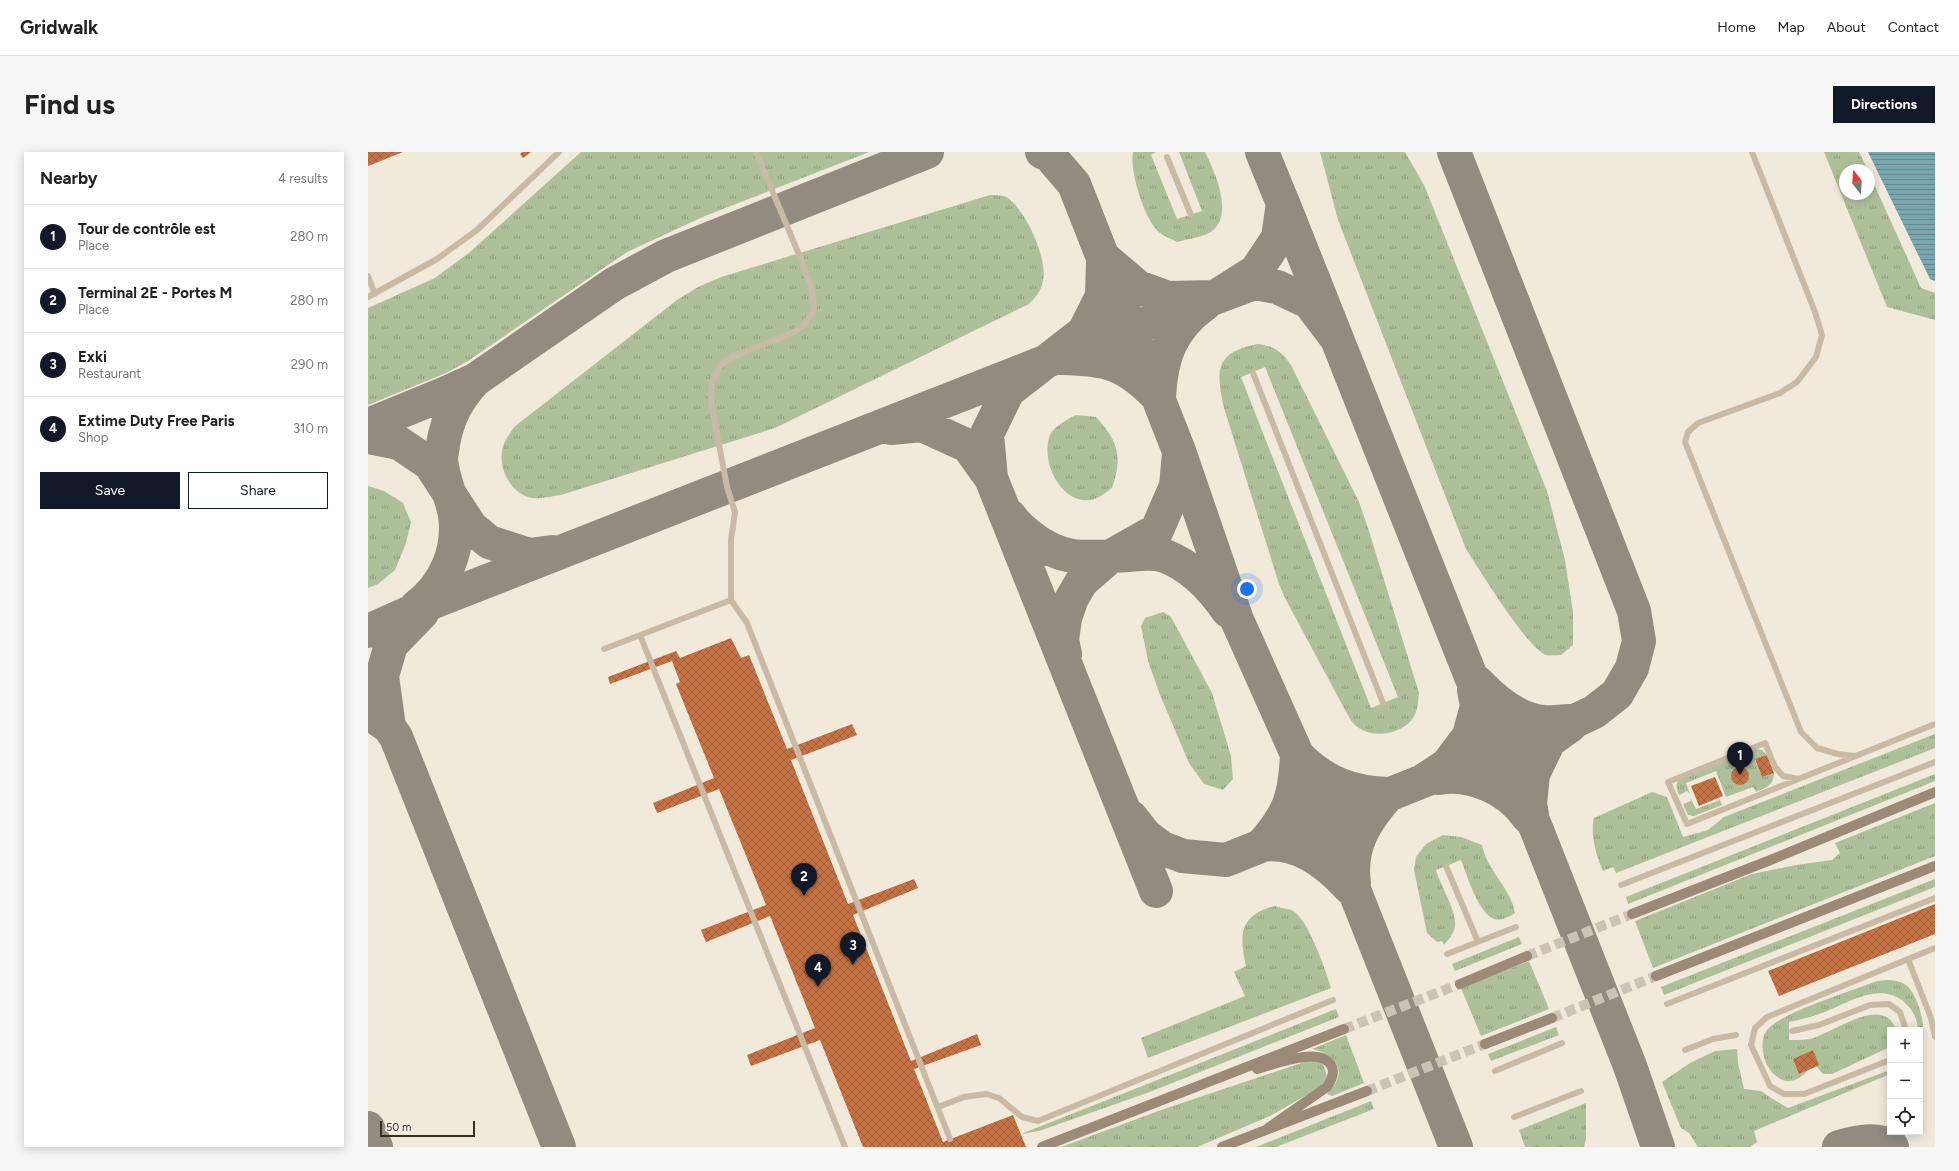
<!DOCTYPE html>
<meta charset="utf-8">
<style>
body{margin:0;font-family:Figtree,sans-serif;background:#f6f6f6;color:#222}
.controls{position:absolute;right:12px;bottom:12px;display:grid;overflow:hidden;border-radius:0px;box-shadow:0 2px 10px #0003}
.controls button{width:36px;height:36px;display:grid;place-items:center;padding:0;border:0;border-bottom:1px solid #e0e0e0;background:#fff;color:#222;font:20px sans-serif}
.compass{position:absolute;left:1471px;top:12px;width:36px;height:36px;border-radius:50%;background:#fff;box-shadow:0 2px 10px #0003;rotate:343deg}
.scale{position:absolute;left:12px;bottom:10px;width:95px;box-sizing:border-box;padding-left:4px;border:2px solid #352d27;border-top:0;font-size:11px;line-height:14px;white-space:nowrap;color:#352d27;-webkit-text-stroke:3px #f9f2e6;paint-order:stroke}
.you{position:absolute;left:879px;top:437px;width:14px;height:14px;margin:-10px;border:3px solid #fff;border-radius:50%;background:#1a73e8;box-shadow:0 0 0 6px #1a73e833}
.badge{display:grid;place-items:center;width:26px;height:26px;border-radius:50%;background:#111827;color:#fff;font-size:13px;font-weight:700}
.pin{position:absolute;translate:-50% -33px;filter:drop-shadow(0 1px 2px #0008)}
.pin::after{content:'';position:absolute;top:21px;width:14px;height:12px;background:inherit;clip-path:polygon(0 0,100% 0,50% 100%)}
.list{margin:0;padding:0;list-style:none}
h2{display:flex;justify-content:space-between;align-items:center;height:52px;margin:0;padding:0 16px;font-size:17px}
h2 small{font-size:13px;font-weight:400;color:#767676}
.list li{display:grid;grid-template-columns:26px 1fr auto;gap:12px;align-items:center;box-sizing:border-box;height:64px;padding:0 16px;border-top:1px solid #e0e0e0}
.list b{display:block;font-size:15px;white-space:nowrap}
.list p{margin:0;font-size:13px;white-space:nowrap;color:#767676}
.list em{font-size:13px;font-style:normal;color:#767676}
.actions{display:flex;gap:8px;padding:12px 16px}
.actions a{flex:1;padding:9px 0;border:1px solid #111827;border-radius:0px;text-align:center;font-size:14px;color:#111827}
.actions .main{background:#111827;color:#fff}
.icon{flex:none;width:22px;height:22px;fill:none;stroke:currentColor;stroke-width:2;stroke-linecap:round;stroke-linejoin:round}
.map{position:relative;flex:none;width:1567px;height:995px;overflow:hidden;border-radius:0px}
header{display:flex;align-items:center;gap:24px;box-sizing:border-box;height:56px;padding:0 20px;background:#fff;border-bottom:1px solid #e0e0e0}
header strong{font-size:19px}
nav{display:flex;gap:22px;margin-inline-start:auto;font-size:14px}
.intro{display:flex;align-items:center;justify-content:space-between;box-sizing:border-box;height:96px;padding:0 24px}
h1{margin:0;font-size:28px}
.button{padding:10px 18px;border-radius:0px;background:#111827;color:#fff;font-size:14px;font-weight:700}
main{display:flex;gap:24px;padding:0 24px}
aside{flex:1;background:#fff;border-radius:0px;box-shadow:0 2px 10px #0003}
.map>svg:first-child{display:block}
.grass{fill:url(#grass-tufts);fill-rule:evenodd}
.water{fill:url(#water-rules)}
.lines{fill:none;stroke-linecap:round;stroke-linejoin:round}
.taxiway{stroke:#938b80;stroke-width:34}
.building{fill:url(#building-cross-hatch)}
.secondary-tunnel{stroke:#cbc3b6;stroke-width:10;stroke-dasharray:10 5;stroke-linecap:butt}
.lane{stroke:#c9baa6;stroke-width:6}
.secondary{stroke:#9c8977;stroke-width:10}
</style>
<header>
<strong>Gridwalk</strong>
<nav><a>Home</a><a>Map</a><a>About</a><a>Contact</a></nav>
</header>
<div class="intro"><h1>Find us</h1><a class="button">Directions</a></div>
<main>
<aside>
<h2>Nearby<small>4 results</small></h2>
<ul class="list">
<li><span class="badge">1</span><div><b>Tour de contrôle est</b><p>Place</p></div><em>280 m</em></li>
<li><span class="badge">2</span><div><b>Terminal 2E - Portes M</b><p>Place</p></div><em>280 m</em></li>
<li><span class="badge">3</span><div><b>Exki</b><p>Restaurant</p></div><em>290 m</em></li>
<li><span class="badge">4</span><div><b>Extime Duty Free Paris</b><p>Shop</p></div><em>310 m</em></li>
</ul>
<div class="actions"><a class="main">Save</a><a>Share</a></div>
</aside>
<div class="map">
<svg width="1567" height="995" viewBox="0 0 1567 995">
<defs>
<pattern id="grass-tufts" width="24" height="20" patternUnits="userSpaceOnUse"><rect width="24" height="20" fill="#aec09a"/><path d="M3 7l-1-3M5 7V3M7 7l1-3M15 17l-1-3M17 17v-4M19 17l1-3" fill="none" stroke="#8e9c7e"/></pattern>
<pattern id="water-rules" width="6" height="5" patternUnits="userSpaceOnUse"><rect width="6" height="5" fill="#79a5ae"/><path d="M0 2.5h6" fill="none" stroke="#64878e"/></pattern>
<pattern id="building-cross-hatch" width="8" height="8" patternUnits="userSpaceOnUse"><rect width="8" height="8" fill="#c57344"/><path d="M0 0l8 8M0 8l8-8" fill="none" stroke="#a15f39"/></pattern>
</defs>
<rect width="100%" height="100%" fill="#f1e9da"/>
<path class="grass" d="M213,0H501L337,64L259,100L100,209L78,221L0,253V156L67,126L102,100Z
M765,0H788L783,3L809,67L834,59L811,0H837C847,20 869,68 839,82C830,86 819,87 809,90C804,87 797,85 792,81C777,70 761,18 765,0Z
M952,0H1037L1056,33L1179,339L1197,408L1205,460V493L1193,503C1189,503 1182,504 1178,503C1159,496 1111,417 1098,397L970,68Z
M1456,0H1491L1500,18H1477V42H1501V21L1553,136L1567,141V168L1519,155Z
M622,43C627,43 636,43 640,46C658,59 680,107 675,129C673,139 668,145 661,152L407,276L193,343C184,344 174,347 165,346C144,343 131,319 134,300C135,290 141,283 146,275L309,148L330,135L353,125Z
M889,192C906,194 913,199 923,213L991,350L1000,376L1051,541C1050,549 1050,559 1045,566C1034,583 1001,588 986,572C982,568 979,561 976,556L917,446L911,432L856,256C848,219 846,201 889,192ZM897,215L1030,545L1003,556L873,225Z
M708,263L728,265C750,289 755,304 744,336C738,340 730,347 723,348C692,352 672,308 682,283C686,274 700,267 708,263Z
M0,334L16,339L35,351L43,370L38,391L27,418L10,432L0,436Z
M795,460L803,465L844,541L863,604L865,627L855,638L836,632L821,611L792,543L780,509L773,474L777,466Z
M1567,582V596L1248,721L1245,715L1235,719C1228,703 1222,682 1226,666L1284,640L1299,645L1315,685L1340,678L1356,665Z
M1387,597L1394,598L1399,603L1387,608L1394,625L1406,621C1405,634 1399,635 1388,640L1385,635L1358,645L1348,619L1318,631L1322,642L1319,639L1311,643C1308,636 1307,632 1312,627Z
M1567,622V629L1260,752L1258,745Z
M1322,645L1328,657L1352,648L1354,653L1326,664L1320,663L1315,652L1323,649Z
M1567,651V704L1285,816L1267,769L1384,722L1428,713L1464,708L1472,701L1467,691Z
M1075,683L1093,685L1114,693C1119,719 1143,736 1147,761C1141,765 1133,769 1126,767C1110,761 1099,723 1093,708L1068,718C1072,733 1089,759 1087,774C1086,782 1080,788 1076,793L1074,789L1069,790L1059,781L1046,718L1048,705L1058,692Z
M1567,727V735L1296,843L1293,835Z
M907,754C912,756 920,756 925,759C940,767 958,819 963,836L780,906L773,886L877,844L866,820L878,814C871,783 871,763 907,754Z
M1151,785L1154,792L1087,819L1084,812Z
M1161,809L1181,857L1113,884L1093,836Z
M1519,828C1528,828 1537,830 1542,837C1552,850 1560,880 1552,894V878H1550C1549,865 1545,858 1535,849C1508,828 1475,855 1448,863C1440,866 1430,868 1421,870V888C1427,888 1436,888 1442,887C1466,881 1516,841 1528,878H1522V895L1464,922H1455L1449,915C1437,918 1440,920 1431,926C1418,934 1406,925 1399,913C1394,903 1392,887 1399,878C1412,861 1486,838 1509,829Z
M968,857L971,865L779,941L671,979L653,982Z
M1188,875L1191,883L1123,909L1120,902Z
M978,883L996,931L964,944L959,942C980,922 971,903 944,897Z
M1369,897L1370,911L1376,937L1393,939L1403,946L1420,956L1522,918V922L1386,979L1389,990L1382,995H1330L1321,981L1313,976L1294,930L1322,911L1347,899Z
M939,909H949L955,912L959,924L958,932L902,964L829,995H693L796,957Z
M1003,949L1006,957L908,995H888Z
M1218,951V987L1216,995H1157L1151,978Z"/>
<path class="water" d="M1500,0H1567V129L1562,127Z"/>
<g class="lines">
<path class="taxiway" d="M674,0L681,3L706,32L811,299L869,468L958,667L1088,995
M894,0L923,71
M915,51L1102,522L1168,676L1262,914L1290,995
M737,107L770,135L800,146L847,145L888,119L910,86L915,51
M694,206C739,207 757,211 789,244
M791,245C793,205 803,176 837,152
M0,273L76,242L107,228L246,132L298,104L559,0
M523,276L554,273L600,294L623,326L788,739
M0,285L31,291L62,312L103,375L121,390L161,403L184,400
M623,326L619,282L640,239L716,180L734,144L735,108
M641,363C648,373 654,378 663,385C696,411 721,405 761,403C772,402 786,400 797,404C823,414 845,437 860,459
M49,454C77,433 92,398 87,363C84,345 74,326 73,307C73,302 75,297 75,292C80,265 89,248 107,228
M0,479L63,451L679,209L886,131L909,135L941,150L969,187
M697,502L694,488L697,466L704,446L714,429L743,404L789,378L808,334L811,301
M1109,530C1126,548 1149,568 1176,570C1184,571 1193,569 1201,569
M0,560L21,575L14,524L23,493L54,461
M21,575L28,585L191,995
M930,604C957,631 984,641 1021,642
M1070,626C1103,620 1141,637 1160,665
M1055,629L1209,568L1226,560L1249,542L1264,516L1271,489L1266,459L1086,0
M1164,663L1162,652L1165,622L1181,589L1202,574
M763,665L777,683L794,696L815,704L858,708L1055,629L1079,613L1101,584L1109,554L1106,538
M894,693C930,688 959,711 982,736
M894,693C922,662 927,644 929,603
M986,731C981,694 997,669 1021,642
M0,976L8,995
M1471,995C1488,990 1508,985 1524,995"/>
</g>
<path class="building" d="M0,0H35L0,14Z
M154,0H163L155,6L152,2Z
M363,486L373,506L381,503L419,597L484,572L489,583L423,608L480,752L546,727L550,736L485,763L543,909L609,882L613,893L546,917L575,990L645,963L658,995H495L452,888L383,914L379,903L447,876L402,764L338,790L333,778L398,753L351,637L289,661L285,651L346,626L308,532L312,530L304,509L242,532L240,525L308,499L312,506Z
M1399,603L1406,621L1394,625L1387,607Z
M1363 624a9 9 0 1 1 18 0a9 9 0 1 1-18 0Z
M1347,625L1355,644L1331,654L1323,634Z
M1567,752V782L1411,844L1400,819Z
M1445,898L1451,913L1431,922L1425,907Z"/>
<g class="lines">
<path class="secondary-tunnel" d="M1159,804L1264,762
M1184,866L1288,824
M976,877L1092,832
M999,939L1117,892"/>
<path class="lane" d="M388,0L432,105L444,137L446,154L444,162L435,174L424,181L364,205L352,214L344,230L343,250L359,335L367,360L363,388V448L379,471L582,987
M1384,0L1447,160L1454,183L1448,205L1429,230L1412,241L1330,271L1320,280L1317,290L1433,580L1449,596L1470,602L1487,604
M799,5L823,63
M0,124L7,142
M0,145L69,107L109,78L191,0
M885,221L1015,551
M272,483L477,995
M236,497L363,448
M1431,627L1415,624L1407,615L1397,591L1300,630L1319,672L1567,572
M1078,714L1110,790
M1253,733L1567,610
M1079,802L1148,775
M1540,807L1563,866L1567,885
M1299,852L1567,746
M1424,879L1451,873L1502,853L1521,852L1532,860L1538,878
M1317,898L1345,887L1368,883
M1522,908L1436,942H1416L1402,934L1383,893L1387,876L1399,865L1567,796
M1127,919L1194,891
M570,955L596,945L618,942L631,946L654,965L670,969L965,848
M1146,965L1213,939"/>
<path class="secondary" d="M1264,762L1400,709L1567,640
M1288,824L1567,714
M1092,832L1159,804
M1117,892L1184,866
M889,917C907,912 954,893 964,915C967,922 963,929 959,935L900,976
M674,995L976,877
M854,995L999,939"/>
</g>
</svg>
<div class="controls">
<button>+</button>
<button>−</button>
<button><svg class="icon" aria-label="locate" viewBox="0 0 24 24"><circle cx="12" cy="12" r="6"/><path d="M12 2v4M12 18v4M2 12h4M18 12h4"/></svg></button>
</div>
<svg class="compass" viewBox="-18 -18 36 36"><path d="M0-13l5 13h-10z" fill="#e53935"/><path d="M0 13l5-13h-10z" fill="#767676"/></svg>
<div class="scale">50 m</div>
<div class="you"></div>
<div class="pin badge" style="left:1372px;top:623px">1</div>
<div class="pin badge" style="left:436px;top:744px">2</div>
<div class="pin badge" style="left:485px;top:813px">3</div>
<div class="pin badge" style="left:450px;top:835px">4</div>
</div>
</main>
